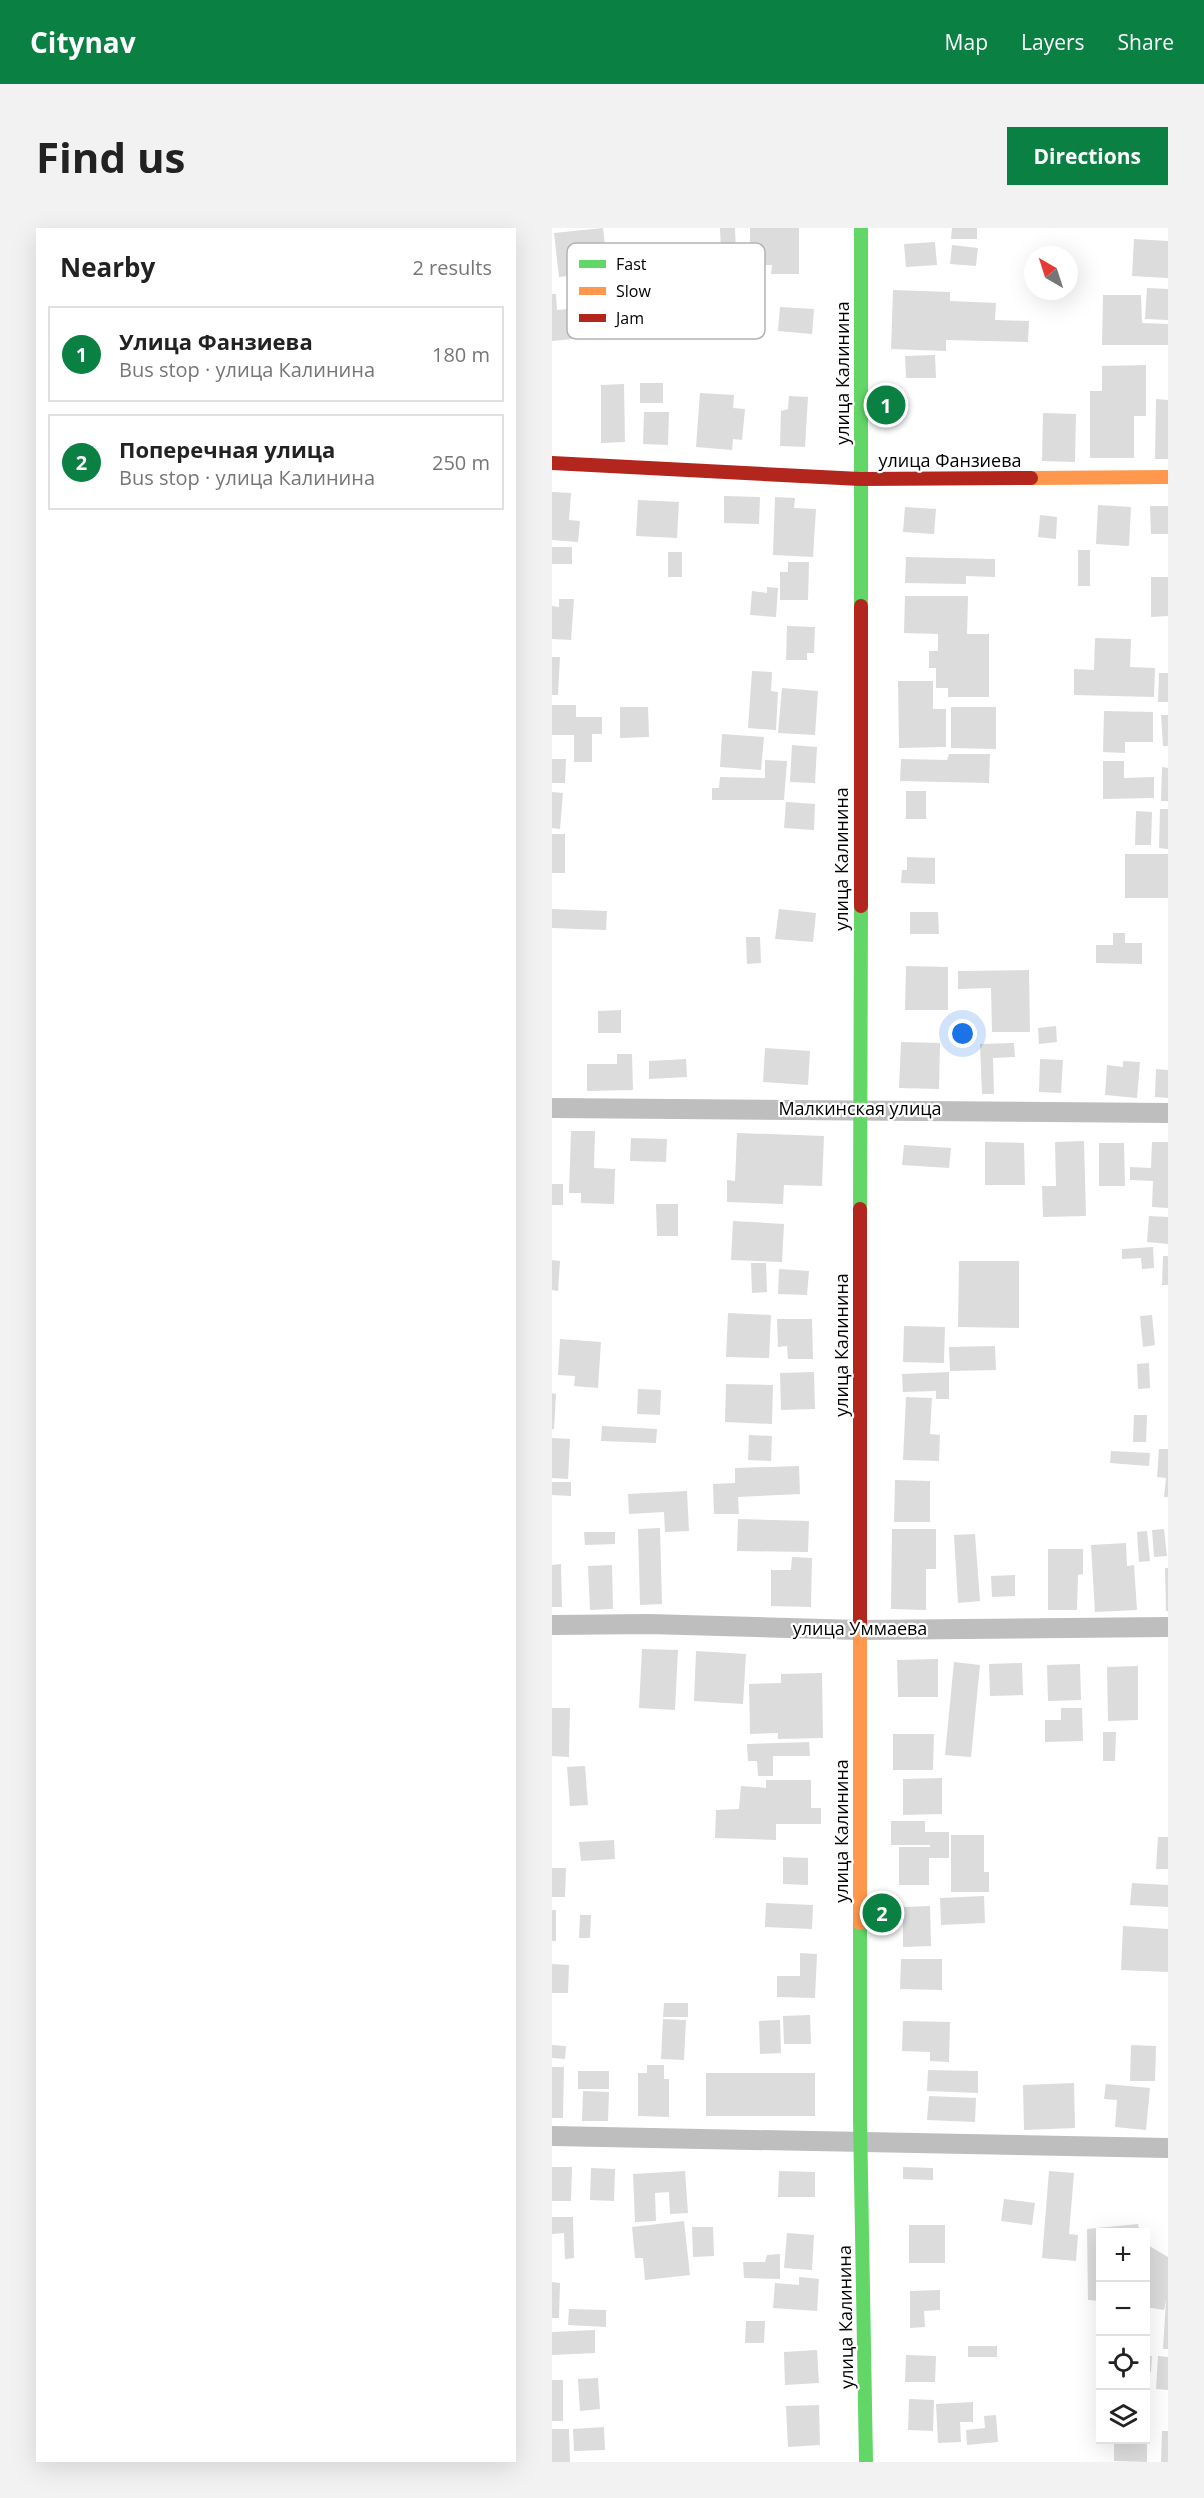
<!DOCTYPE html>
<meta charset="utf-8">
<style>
body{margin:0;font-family:"Open Sans",sans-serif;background:#f2f2f2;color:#222}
.controls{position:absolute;right:18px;bottom:18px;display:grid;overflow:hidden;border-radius:0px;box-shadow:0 6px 24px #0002}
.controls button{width:54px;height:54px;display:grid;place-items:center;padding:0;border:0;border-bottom:2px solid #e0e0e0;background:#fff;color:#222;font:30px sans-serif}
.compass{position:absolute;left:472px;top:18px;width:54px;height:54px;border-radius:50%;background:#fff;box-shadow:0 6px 24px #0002;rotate:321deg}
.you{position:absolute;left:411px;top:806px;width:21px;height:21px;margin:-15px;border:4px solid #fff;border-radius:50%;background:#1a73e8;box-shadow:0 0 0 9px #1a73e833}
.badge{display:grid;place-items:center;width:39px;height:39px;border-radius:50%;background:#0b8043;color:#fff;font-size:20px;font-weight:700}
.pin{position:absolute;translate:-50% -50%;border:3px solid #fff;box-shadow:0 2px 6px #0006}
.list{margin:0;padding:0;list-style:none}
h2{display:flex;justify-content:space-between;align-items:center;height:78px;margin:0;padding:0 24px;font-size:26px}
h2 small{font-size:20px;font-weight:400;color:#767676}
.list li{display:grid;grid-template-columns:39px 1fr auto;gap:18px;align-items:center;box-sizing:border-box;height:96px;margin:0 12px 12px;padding:0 12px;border:2px solid #e0e0e0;border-radius:0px}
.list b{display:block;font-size:22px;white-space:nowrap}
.list p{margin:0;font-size:20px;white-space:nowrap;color:#767676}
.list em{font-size:20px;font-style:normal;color:#767676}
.icon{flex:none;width:33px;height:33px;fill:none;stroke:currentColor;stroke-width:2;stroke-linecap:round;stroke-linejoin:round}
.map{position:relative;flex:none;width:616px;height:2234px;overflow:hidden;border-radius:0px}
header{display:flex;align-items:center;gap:36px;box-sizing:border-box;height:84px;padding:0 30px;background:#0b8043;color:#fff}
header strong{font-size:28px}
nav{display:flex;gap:33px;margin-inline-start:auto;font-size:21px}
.intro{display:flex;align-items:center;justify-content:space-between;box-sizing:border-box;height:144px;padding:0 36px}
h1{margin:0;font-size:42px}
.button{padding:15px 27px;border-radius:0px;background:#0b8043;color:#fff;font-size:21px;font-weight:700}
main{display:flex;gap:36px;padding:0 36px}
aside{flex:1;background:#fff;border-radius:0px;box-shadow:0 6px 24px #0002}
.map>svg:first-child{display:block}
.building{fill:#dcdcdc}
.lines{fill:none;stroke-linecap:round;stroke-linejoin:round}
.street{stroke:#bebebe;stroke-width:20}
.fast{stroke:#63d668;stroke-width:14}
.slow{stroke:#ff974d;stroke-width:14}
.jam{stroke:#b3261e;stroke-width:14}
.labels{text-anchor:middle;stroke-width:4.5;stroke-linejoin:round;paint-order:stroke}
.street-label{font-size:18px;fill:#000;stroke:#fff}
.key{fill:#fff;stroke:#b2b2b2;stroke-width:1.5}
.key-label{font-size:16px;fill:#000}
</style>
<header>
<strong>Citynav</strong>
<nav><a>Map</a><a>Layers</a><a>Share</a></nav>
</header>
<div class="intro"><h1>Find us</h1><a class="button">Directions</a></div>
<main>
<aside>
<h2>Nearby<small>2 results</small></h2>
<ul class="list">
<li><span class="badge">1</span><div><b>Улица Фанзиева</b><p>Bus stop · улица Калинина</p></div><em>180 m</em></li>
<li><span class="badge">2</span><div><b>Поперечная улица</b><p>Bus stop · улица Калинина</p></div><em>250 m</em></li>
</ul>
</aside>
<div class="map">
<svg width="616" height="2234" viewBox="0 0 616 2234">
<rect width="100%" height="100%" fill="#fff"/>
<path class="building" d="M51,0L56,44L7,49L2,5Z
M168,0H183L184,24H169Z
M198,0H247V46H219L220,37H198Z
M400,0H425V11H399Z
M582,11L616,13V50L580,48Z
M383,14L385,37L354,39L352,16Z
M400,17L426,20L424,38L398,36Z
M595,60L616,61V92L593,91Z
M341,62L398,64V73L444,75L443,92L477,93L476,114L394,112V123L339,121Z
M0,66H4L5,82L58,77L61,107L0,113Z
M551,67H589L590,95L616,96V117H550Z
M228,79L262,81L260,106L226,103Z
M383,127L384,150H354L353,128Z
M594,137V188H582V230H538V163H550V138Z
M88,155H111V175H88Z
M72,156L73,214L49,215V157Z
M148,165L182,167L181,180L193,181L190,212L181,211L180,222L144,219Z
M237,168L256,169L253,219L228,218L229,183L236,181Z
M604,171L616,172V231H603Z
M92,184H117L116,217L91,216Z
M491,185L524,186L523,234L490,233Z
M0,264L19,265L17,292L28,293L26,314L0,312Z
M172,268L208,269L207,296L172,295Z
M223,269L243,270L242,280L264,281L261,329L221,327Z
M86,272L127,274L125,310L84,308Z
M546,277L579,279L577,318L544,316Z
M598,278H616V306H599Z
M353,279L384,281L382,306L351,304Z
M488,287L505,289L504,311L486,309Z
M0,319H20V336H0Z
M526,322H538V358H526Z
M116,324H130V349H116Z
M354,329L443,331V349L414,348V356L353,355Z
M236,334H257L256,372H228V344H236Z
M599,349H616V388L599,389Z
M215,359L226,360L224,389L198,387L200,363L215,365Z
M353,368H416L415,406H437V469H396V460H384V440H377V423H386V406L352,405Z
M7,371H22L19,412L0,411V378L7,379Z
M235,398L263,399L262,425H255V432H234Z
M543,410L579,411L578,439L603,440L602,469L522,467V441L542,442Z
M0,429H8L6,467H0Z
M200,443L220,444L219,463L226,464L224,502L196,500Z
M607,445H616V474H606Z
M346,453H381V481H394V519L347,520Z
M230,460L266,463L263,507L226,505Z
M0,477H24V489H50V506H40V534H22V507H0Z
M68,479H96L97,509L68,510Z
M399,479H444V521L399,520Z
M552,483L601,484V514H573V525L551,524Z
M609,487H616V518H611Z
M170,506L212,509L209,542L168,539Z
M240,517L265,519L263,555L238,554Z
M397,526H438L437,555L348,553L349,531L395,532Z
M0,531H14L13,555H0Z
M213,532L235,533L232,572H160V560H167L168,549L213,550Z
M551,533H572V550L602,549V570L551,571Z
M610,539L616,540V573H609Z
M354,563H374V591H354Z
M0,564L11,565L8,601L0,600Z
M234,574L263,576L262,602L232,600Z
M608,581H616V621L607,620Z
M584,583L600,584L599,617H583Z
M0,606H13V645H0Z
M573,626H616V670H573Z
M355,629L383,630V656L349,655L350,642H355Z
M0,681L55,683L54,702L0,700Z
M227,681L264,685L261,714L223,711Z
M358,684H386L387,706H358Z
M561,705H573V715H590V736L544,735V717H561Z
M194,709H208L209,735L195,736Z
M354,738L396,739V782H353Z
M477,742L478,804H440L439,760L406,761V743Z
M69,782V805H46V783Z
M504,798L505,814L487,816L486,800Z
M349,814L388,815L387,861L347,860Z
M462,815L463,829L441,830L442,866H430L428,816Z
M213,820L258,823L256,857L211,854Z
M65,826H80L81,862L35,863V836H65Z
M134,831L135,849L97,851V833Z
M488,831L511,832L509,865L487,864Z
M571,833L588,834L585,870L553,867L555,837L571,839Z
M604,841L616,842V870L603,869Z
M19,903H43L42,940L63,941L62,976L29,975V965H17Z
M185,905L272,908L270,958L232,957L231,976L175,974V952L183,953Z
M79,910L115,911L114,934L78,933Z
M532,913L534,988L491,989L490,958H504L503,914Z
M433,914L472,915L473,957H433Z
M600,914H616V980L600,979L601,953L578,952V939L599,940Z
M547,915H572L573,958H547Z
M352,917L399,920L397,940L350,937Z
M0,956H11V977H0Z
M104,976H126V1008H105Z
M597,988L616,989V1016L595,1014Z
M181,993L232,996L230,1034L179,1032Z
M601,1019L602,1040L590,1041L589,1030L570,1031V1021Z
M611,1028H616V1057H610Z
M0,1032L8,1033L6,1063L0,1062Z
M407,1033H467V1100L406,1099Z
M199,1035H214L215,1064L200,1065Z
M227,1041L257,1043L255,1067L226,1066Z
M176,1085L219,1087L217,1130L174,1129Z
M600,1087L603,1117L591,1119L588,1088Z
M225,1091H260L261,1131H236L235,1118L226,1119Z
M352,1098L393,1099L392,1135L351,1134Z
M8,1111L49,1114L46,1160L22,1158L23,1148L6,1147Z
M443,1118L444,1142L398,1143L397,1119Z
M597,1135L598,1160L586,1161L585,1136Z
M262,1144L263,1181L229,1182L228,1145Z
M397,1144V1171H384V1163L351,1164L350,1146Z
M174,1156L221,1157L220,1196L173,1194Z
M86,1161L109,1162L108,1187L85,1186Z
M0,1165L4,1166L2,1201H0Z
M354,1169L380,1170L378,1206L388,1207L387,1233L351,1232Z
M582,1187H595L594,1214H581Z
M50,1198L105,1201L104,1215L49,1213Z
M197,1207L220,1208L219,1233L196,1232Z
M0,1210L18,1211L16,1251L0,1250Z
M607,1221H616V1269H612L614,1250L605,1249Z
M559,1223L598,1225L597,1238L558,1235Z
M247,1238L248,1266L186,1269L187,1286H162L161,1256L183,1255V1240Z
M343,1252L378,1253V1294H342Z
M0,1254H19V1268L0,1267Z
M135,1263L137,1303L113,1304L112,1284L77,1286L76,1266Z
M186,1291L257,1293L256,1324L185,1323Z
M108,1300L110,1376L88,1377L86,1301Z
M340,1301H384V1341H374V1382L339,1381Z
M612,1301L615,1328L602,1329L600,1302Z
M595,1303L598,1333L587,1334L585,1304Z
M32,1304H63V1316L33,1317Z
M423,1306L428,1373L406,1375L402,1307Z
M574,1315L575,1338L582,1337L585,1382L543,1384L539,1317Z
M496,1321H531V1346L526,1347L525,1382H496Z
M240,1329L260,1330L259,1379L219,1378V1342H239Z
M9,1336L10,1379H0V1337Z
M60,1337L61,1381L38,1382L36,1338Z
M613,1340H616V1383H614Z
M463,1347V1368L440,1369L439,1348Z
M90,1421L126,1422L123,1482L87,1480Z
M144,1423L194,1426L191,1476L142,1473Z
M386,1431V1469H346L345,1432Z
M402,1434L428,1437L419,1529L393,1527Z
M470,1435L471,1467L438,1468L437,1436Z
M528,1436L529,1472L496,1473L495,1437Z
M586,1438V1492L556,1493L555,1439Z
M270,1445L271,1510L226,1511V1505L198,1506L197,1456L229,1455V1446Z
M0,1480H18L17,1529L0,1528Z
M509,1480H530L531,1513L493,1514V1492H509Z
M551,1504H564L563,1533H551Z
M341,1506H382L381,1542H341Z
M257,1514L258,1528H221V1548H206L205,1533H196L195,1516Z
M33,1538L36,1577L18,1578L15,1539Z
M390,1550V1586L351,1587V1551Z
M214,1552H259V1580H269V1596H224V1612L163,1610L164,1582L187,1581L189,1558L214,1560Z
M339,1593H373V1604H397V1630H377V1657H347V1619H378V1617H339Z
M399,1607H432V1644H437V1664H399Z
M606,1609H616V1641H604Z
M62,1612L63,1631L29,1633L27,1614Z
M231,1629L256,1630V1657L231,1656Z
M0,1640H14L13,1669H0Z
M580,1655L616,1657V1679L578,1677Z
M432,1668L433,1695L389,1697L388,1670Z
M214,1675L261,1677L260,1701L213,1699Z
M378,1678L379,1718L351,1719V1679Z
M0,1682H4V1713H0Z
M28,1687H39L38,1710H27Z
M571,1698L616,1701V1744L569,1742Z
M248,1725L265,1726L263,1770L225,1769V1748H248Z
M349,1731H390V1762L348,1761Z
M0,1736L17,1737L16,1765H0Z
M112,1775H136V1789H111Z
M258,1787L259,1816H232L231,1788Z
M111,1791L134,1792L132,1832L109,1831Z
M228,1792L229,1825L208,1826L207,1793Z
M351,1793L398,1794L397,1834L378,1833V1824L350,1823Z
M0,1817L14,1818L13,1831L0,1830Z
M579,1817L604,1818L603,1853H578Z
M95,1837H112V1851H117V1889L86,1888V1845H95Z
M0,1839H12L11,1890H0Z
M376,1842L426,1843V1865L375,1863Z
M26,1843H57V1861H26Z
M154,1845H263V1888H154Z
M522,1855L523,1900L472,1902L471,1857Z
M554,1856L598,1860L594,1902L563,1899L565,1872L552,1871Z
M31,1863L57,1864L56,1893H30Z
M377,1868L424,1870L423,1894L375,1892Z
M0,1939H20L19,1973H0Z
M351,1939L381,1940V1952L351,1951Z
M39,1940L63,1941L62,1973L38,1972Z
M133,1943L136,1985L118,1986L117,1964L103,1965L104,1993L83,1994L81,1946Z
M227,1943L263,1944V1969H226Z
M497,1943L522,1945L517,2006L526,2007L524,2033L490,2030Z
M452,1971L483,1975L480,1997L449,1993Z
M0,1989H21L22,2030L13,2031L12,2005L0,2006Z
M132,1993L138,2047L93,2052L91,2030H83L80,1999Z
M586,1996L588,2004H548V2073L536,2072L535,2001Z
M357,1997H393V2035H357Z
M140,1999H161L162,2028L141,2029Z
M235,2005L262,2007L260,2042L232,2040Z
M594,2016L616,2029V2121H611L614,2072L612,2082L594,2079Z
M228,2026V2051L192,2050L191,2034H213L215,2027Z
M247,2049L267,2051L265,2083L221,2080L223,2055L247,2057Z
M0,2054L8,2055L7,2090H0Z
M388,2062V2082L372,2083L373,2099L358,2100V2063Z
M17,2081L54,2082V2099L16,2097Z
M194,2093H213L212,2115H193Z
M43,2102V2125L0,2127V2104Z
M416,2118H445V2129H416Z
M265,2122L267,2155L233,2157L232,2124Z
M354,2127L384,2128L383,2154H353Z
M594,2128H600L599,2144H594Z
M606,2128L616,2129V2162L604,2161Z
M46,2150L48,2181L28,2183L26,2151Z
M0,2152H11V2193H0Z
M357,2171L382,2172L381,2203L356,2202Z
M421,2174V2194H408L409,2214L386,2215L384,2176Z
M267,2177L268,2217L236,2219L234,2178Z
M444,2187L446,2214L415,2217L414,2202L433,2200L432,2188Z
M52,2199L53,2222L22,2223L21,2201Z
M0,2201H17L18,2234H0Z
M610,2203H616V2234H609Z
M562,2212H595V2234L562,2233Z"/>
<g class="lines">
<path class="street" d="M0,880L616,885
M0,1397L97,1396L307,1402L616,1399
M0,1908L616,1920"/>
<path class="fast" d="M309,378V0
M308,981L309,678
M308,1695V1890L314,2234"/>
<path class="slow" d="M479,250L616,249
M308,1695V1395"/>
<path class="jam" d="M0,235L308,251L479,250
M309,678V378
M308,1395V981"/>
</g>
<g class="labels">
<g class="street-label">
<text transform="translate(291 145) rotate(-90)" y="6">улица Калинина</text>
<text x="398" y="239">улица Фанзиева</text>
<text transform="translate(290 631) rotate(-90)" y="6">улица Калинина</text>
<text x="308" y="887">Малкинская улица</text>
<text transform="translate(290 1117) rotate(-90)" y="6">улица Калинина</text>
<text x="308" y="1407">улица Уммаева</text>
<text transform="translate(290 1603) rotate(-90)" y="6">улица Калинина</text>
<text transform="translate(294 2089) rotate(-91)" y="6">улица Калинина</text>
</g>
</g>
<rect x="15" y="15" width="198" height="96" rx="9" class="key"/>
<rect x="27" y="32" width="27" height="8" fill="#63d668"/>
<rect x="27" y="59" width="27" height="8" fill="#ff974d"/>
<rect x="27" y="86" width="27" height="8" fill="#b3261e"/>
<g class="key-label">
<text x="64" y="42">Fast</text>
<text x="64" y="69">Slow</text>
<text x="64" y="96">Jam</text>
</g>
</svg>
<div class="controls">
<button>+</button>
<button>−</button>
<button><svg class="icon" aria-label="locate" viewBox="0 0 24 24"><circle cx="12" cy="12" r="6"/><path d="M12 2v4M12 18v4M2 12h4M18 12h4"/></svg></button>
<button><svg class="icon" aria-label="layers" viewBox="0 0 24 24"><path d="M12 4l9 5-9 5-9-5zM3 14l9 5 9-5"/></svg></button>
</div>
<svg class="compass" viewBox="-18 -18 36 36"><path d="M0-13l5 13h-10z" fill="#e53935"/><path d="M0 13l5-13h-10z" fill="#767676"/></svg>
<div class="you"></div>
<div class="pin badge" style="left:334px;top:177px">1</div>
<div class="pin badge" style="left:330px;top:1685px">2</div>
</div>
</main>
